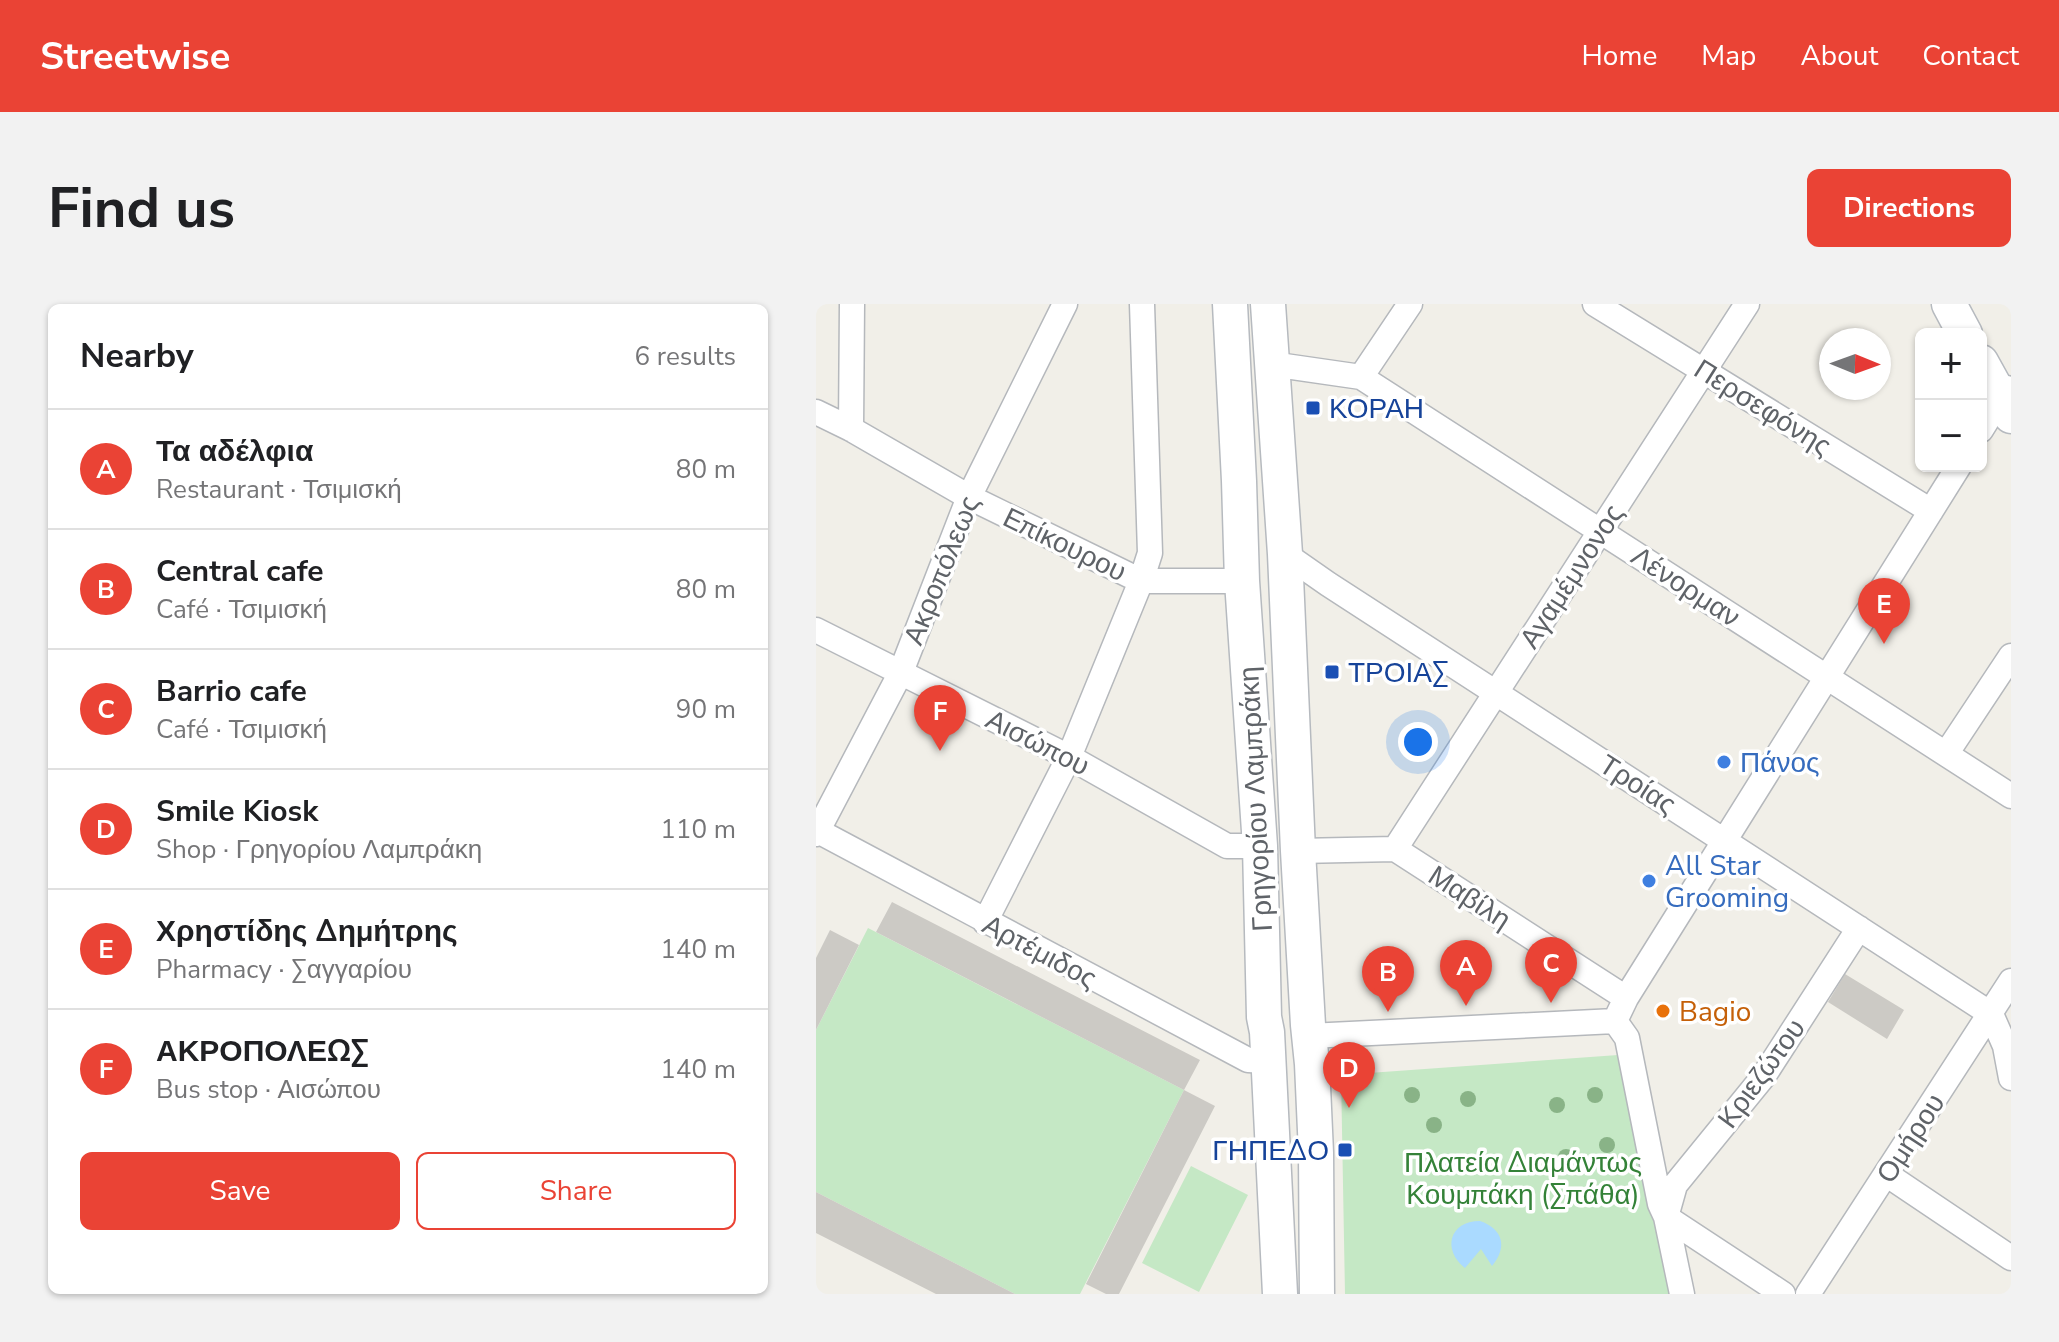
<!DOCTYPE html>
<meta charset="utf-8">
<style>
body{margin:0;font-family:"Nunito Sans",sans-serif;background:#f2f2f2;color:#202124}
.controls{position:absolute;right:24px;top:24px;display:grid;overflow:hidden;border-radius:12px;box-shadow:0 2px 6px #0004}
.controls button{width:72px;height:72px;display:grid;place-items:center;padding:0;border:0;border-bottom:2px solid #e0e0e0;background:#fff;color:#202124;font:40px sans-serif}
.compass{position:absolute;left:1003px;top:24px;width:72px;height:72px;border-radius:50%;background:#fff;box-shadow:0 2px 6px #0004;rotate:91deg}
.you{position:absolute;left:602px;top:438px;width:28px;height:28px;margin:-20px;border:6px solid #fff;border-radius:50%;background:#1a73e8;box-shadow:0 0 0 12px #1a73e833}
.badge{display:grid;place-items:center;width:52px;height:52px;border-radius:50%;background:#ea4335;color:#fff;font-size:26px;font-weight:700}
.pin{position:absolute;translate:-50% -66px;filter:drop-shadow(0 2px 4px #0008)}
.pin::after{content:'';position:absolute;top:42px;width:28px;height:24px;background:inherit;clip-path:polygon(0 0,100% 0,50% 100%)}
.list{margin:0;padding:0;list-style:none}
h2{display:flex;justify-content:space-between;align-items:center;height:104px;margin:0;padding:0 32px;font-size:34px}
h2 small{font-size:26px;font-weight:400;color:#757577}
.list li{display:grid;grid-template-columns:52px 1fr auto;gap:24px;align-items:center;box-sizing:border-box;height:120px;padding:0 32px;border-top:2px solid #e0e0e0}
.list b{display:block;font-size:30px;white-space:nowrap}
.list p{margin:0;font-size:26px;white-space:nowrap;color:#757577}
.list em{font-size:26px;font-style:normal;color:#757577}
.actions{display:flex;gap:16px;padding:24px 32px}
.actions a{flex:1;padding:18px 0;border:2px solid #ea4335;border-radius:12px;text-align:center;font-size:28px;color:#ea4335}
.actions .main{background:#ea4335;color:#fff}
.map{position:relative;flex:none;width:1195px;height:990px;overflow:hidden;border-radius:12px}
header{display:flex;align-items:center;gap:48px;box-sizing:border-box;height:112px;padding:0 40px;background:#ea4335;color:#fff}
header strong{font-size:38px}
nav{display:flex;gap:44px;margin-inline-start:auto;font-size:28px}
.intro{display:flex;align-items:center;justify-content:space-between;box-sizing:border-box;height:192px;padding:0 48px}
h1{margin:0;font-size:56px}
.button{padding:20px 36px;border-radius:12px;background:#ea4335;color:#fff;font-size:28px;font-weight:700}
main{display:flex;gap:48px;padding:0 48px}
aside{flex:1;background:#fff;border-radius:12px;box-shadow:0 2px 6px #0004}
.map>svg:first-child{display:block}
.green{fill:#c5e8c5}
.water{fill:#aadaff}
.building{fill:#cccac5}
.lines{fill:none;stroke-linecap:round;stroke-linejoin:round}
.street-casing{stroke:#b5b8bc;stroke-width:27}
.secondary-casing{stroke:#b6babf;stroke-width:37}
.street{stroke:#fff;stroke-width:24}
.secondary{stroke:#fff;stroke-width:34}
.tree{fill:#89b387}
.transit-dot{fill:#1a4fb4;stroke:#fff;stroke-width:3}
.shop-dot{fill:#3f7fe0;stroke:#fff;stroke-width:3}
.food-dot{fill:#e8710a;stroke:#fff;stroke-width:3}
.labels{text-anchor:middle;stroke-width:7;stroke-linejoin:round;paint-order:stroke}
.street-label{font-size:28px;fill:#5f6368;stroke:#fff}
.transit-label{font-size:28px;fill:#164399;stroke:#fff;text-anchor:start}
.shop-label{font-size:28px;fill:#366cbe;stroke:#fff;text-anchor:start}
.food-label{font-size:28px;fill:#c56008;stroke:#fff;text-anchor:start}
.park-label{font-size:28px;fill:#348238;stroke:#fff}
</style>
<header>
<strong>Streetwise</strong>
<nav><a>Home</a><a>Map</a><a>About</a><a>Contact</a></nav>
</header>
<div class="intro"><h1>Find us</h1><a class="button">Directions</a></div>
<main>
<aside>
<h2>Nearby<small>6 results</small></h2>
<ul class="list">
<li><span class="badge">A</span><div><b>Τα αδέλφια</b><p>Restaurant · Τσιμισκή</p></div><em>80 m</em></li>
<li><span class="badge">B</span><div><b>Central cafe</b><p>Café · Τσιμισκή</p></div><em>80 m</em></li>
<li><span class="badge">C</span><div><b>Barrio cafe</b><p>Café · Τσιμισκή</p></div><em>90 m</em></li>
<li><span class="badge">D</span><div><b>Smile Kiosk</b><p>Shop · Γρηγορίου Λαμπράκη</p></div><em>110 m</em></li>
<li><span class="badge">E</span><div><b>Χρηστίδης Δημήτρης</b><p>Pharmacy · Σαγγαρίου</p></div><em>140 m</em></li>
<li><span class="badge">F</span><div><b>ΑΚΡΟΠΟΛΕΩΣ</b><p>Bus stop · Αισώπου</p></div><em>140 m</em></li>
</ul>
<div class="actions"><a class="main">Save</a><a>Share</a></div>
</aside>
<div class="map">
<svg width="1195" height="990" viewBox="0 0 1195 990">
<rect width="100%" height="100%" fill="#f1efe8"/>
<path class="green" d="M52,624L368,786L264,990H199L0,888V726Z
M802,751L855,990H529L525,771Z
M375,862L432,891L383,988L326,959Z"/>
<path class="water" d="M664,917C687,925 692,943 676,962L665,945L649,964C626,946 633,917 664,917Z"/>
<path class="building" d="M76,598L384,756L368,786L60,628Z
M14,626L43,641L0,726V654Z
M1029,670L1088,706L1071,735L1012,698Z
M368,786L399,802L303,990H290L270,980Z
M0,888L199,990H120L0,929Z"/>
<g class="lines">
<g class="street-casing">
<path id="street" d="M779,0L1115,207
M455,60L545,73L594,0
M545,73L1195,492
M0,108L35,125L153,193L325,277H426
M35,125L36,0
M1165,126L1191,84
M469,250L512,280L1175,710L1189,742L1195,774
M0,326L253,453L411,542H444
M1130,450L1195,352
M0,526L432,756L452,757
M0,530L85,368L153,193L249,0
M579,545L931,0
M482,547L579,545L810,694
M169,618L253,453L325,277L334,249L326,0
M493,732L799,717
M1070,870L1195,954
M866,990L850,913L844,900L811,734L799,717L810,694L1143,162
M967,990L850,913L859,881L947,773L1043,624
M992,990L1195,677"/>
</g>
<g class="secondary-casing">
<path id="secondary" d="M414,0L423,177L426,277L444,542L448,713L451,728L464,990
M452,0L469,250L482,547L492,721L496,760L500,849L501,990
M1133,0L1149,30
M1165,58L1195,112"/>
</g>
<use href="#street" class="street"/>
<use href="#secondary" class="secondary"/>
</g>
<g class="tree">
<circle cx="596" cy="791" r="8"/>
<circle cx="779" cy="791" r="8"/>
<circle cx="652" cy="795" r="8"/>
<circle cx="741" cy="801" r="8"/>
<circle cx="618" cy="821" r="8"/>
<circle cx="791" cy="841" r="8"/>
<circle cx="750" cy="853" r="8"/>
</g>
<g class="transit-dot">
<rect x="489" y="96" width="16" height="16" rx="4"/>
<rect x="508" y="360" width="16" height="16" rx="4"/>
<rect x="521" y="838" width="16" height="16" rx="4"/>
</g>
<g class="shop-dot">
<circle cx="908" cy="458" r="8"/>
<circle cx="833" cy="577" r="8"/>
</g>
<circle class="food-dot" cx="847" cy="707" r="8"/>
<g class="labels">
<g class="street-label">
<text transform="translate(947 103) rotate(32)" y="10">Περσεφόνης</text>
<text transform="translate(249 240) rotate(26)" y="10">Επίκουρου</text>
<text transform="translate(125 266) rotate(-68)" y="10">Ακροπόλεως</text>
<text transform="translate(755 272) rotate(-57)" y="10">Αγαμέμνονος</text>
<text transform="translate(870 282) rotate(33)" y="10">Λένορμαν</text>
<text transform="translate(222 438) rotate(27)" y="10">Αισώπου</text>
<text transform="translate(822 480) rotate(33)" y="10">Τροίας</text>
<text transform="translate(439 495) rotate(-93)" y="10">Γρηγορίου Λαμπράκη</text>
<text transform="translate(654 593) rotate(33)" y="10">Μαβίλη</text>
<text transform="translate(224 647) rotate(28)" y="10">Αρτέμιδος</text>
<text transform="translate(945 769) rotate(-54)" y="10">Κριεζώτου</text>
<text transform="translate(1094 834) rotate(-57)" y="10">Ομήρου</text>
</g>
<g class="transit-label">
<text x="513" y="114">ΚΟΡΑΗ</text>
<text x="532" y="378">ΤΡΟΙΑΣ</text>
<text x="513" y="856" text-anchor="end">ΓΗΠΕΔΟ</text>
</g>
<g class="shop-label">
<text x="924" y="468">Πάνος</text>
<text x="849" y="571">All Star<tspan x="849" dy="32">Grooming</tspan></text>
</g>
<g class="food-label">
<text x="863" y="717">Bagio</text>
</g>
<g class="park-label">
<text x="707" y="868">Πλατεία Διαμάντως<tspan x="707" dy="32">Κουμπάκη (Σπάθα)</tspan></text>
</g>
</g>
</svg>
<div class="controls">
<button>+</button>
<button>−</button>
</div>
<svg class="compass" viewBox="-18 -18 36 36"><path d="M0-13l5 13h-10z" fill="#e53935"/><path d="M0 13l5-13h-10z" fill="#757577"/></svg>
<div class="you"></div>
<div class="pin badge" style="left:650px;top:702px">A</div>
<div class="pin badge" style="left:572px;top:708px">B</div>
<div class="pin badge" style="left:735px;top:699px">C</div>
<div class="pin badge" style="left:533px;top:804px">D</div>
<div class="pin badge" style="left:1068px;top:340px">E</div>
<div class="pin badge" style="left:124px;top:447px">F</div>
</div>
</main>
